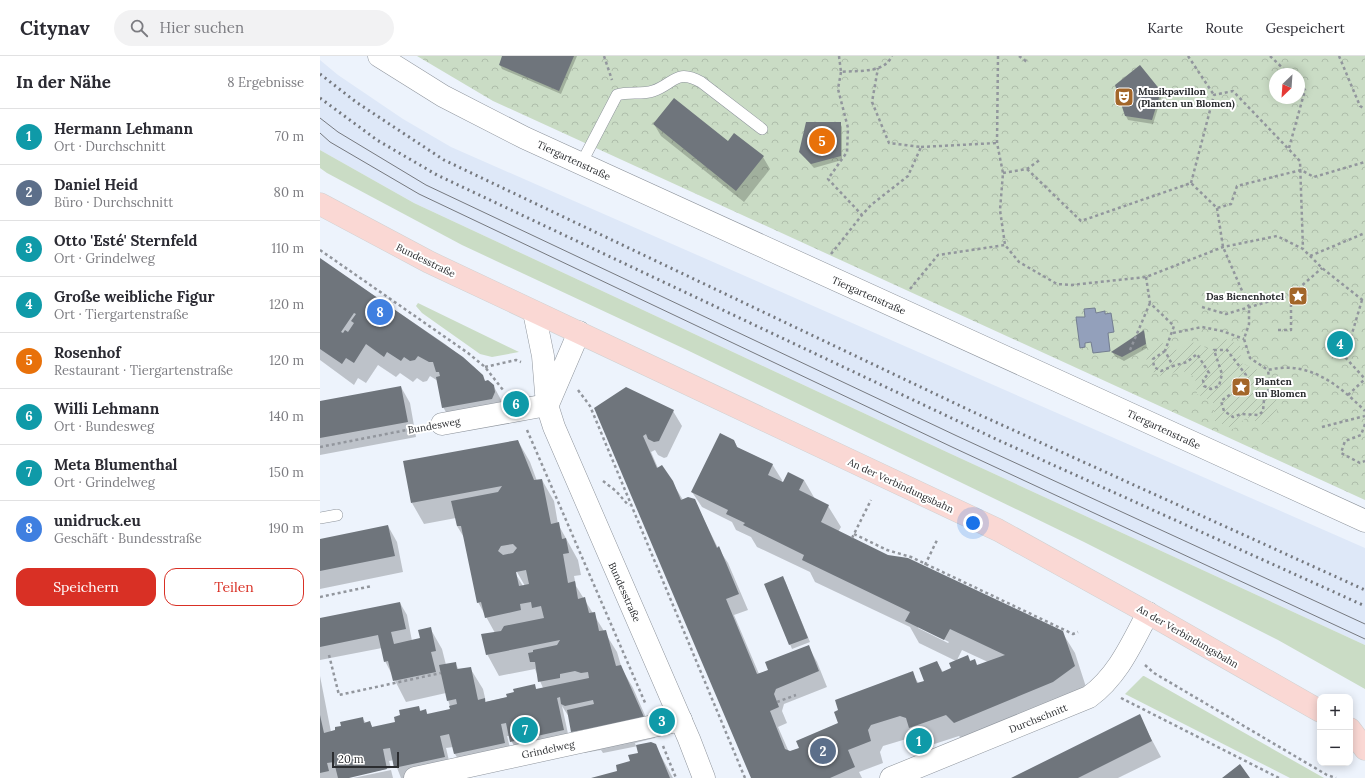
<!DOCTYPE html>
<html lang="de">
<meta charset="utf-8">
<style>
body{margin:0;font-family:Lora,serif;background:#f2f2f3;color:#2b2b33}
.controls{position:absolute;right:12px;bottom:12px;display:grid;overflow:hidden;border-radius:8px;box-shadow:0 2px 10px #0003}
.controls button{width:36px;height:36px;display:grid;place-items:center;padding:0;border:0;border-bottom:1px solid #e1e1e2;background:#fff;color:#2b2b33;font:20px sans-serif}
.compass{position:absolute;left:949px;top:12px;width:36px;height:36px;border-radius:50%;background:#fff;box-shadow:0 2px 10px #0003;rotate:205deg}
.scale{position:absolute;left:12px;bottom:10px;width:67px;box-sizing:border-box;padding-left:4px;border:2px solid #2b2d30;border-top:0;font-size:11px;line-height:14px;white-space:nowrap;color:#2b2d30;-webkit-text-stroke:3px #fff;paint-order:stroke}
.you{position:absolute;left:653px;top:467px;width:14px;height:14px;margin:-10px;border:3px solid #fff;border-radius:50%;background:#1a73e8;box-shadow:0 0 0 6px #1a73e833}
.badge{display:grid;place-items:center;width:26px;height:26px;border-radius:50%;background:#d93025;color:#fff;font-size:13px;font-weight:700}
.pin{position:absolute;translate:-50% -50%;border:2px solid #fff;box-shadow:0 1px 4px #0006}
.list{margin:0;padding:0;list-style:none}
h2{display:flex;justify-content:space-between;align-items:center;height:52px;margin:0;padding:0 16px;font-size:17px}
h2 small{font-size:13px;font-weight:400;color:#7c7c81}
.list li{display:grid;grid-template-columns:26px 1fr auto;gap:12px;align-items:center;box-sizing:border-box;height:56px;padding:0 16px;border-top:1px solid #e1e1e2}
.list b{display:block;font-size:15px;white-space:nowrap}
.list p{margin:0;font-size:13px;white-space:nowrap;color:#7c7c81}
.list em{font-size:13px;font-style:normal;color:#7c7c81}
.actions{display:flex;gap:8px;padding:12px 16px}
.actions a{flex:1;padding:9px 0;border:1px solid #d93025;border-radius:12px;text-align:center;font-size:14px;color:#d93025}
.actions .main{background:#d93025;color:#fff}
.icon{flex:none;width:22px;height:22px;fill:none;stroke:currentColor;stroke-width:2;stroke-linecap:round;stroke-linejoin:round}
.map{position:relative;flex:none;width:1045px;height:722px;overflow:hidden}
header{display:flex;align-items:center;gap:24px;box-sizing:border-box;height:56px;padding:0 20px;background:#fff;border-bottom:1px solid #e1e1e2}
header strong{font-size:19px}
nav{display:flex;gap:22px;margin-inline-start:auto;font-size:14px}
.search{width:280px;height:36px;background:#f2f2f3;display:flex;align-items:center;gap:10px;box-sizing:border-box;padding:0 14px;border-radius:22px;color:#7c7c81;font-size:15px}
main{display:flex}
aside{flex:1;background:#fff}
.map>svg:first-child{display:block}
.built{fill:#dee8f8}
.grass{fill:#cadcc5}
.park{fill:url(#park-crowns);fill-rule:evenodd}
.garden{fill:url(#garden-furrows)}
.water{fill:#93a0bb;stroke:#747e91}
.shadow{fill:#0003;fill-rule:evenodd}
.building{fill:#6f757c;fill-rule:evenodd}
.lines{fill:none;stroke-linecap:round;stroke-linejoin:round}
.lane-casing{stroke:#8e949c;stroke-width:12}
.street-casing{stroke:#8e949c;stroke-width:23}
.secondary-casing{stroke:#8e949c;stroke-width:23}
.primary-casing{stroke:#d0d1d1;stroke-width:23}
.path{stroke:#92969d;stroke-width:2.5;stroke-dasharray:3 3;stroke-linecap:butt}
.lane{stroke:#fff;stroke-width:11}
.street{stroke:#fff;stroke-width:22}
.secondary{stroke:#fff;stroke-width:22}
.primary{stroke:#fad8d4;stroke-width:22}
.tram{stroke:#76797f;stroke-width:1}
.rail{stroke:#76797f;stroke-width:3;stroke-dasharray:2 4;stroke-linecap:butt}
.labels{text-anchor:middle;stroke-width:4;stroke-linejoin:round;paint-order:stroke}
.poi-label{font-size:10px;font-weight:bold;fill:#2b2d30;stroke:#fff;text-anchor:start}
.street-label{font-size:10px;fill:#2b2d30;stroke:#fff}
</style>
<header>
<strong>Citynav</strong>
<div class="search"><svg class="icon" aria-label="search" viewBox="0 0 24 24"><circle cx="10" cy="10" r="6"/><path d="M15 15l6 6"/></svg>Hier suchen</div>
<nav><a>Karte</a><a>Route</a><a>Gespeichert</a></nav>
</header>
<main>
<aside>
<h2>In der Nähe<small>8 Ergebnisse</small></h2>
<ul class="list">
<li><span class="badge" style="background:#0f9aa8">1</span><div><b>Hermann Lehmann</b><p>Ort · Durchschnitt</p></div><em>70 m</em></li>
<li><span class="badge" style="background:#5c6f8a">2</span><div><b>Daniel Heid</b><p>Büro · Durchschnitt</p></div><em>80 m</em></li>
<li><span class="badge" style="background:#0f9aa8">3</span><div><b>Otto 'Esté' Sternfeld</b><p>Ort · Grindelweg</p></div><em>110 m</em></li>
<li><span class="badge" style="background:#0f9aa8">4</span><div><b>Große weibliche Figur</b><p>Ort · Tiergartenstraße</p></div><em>120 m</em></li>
<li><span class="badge" style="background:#e8710a">5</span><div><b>Rosenhof</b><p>Restaurant · Tiergartenstraße</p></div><em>120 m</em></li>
<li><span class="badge" style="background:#0f9aa8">6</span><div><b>Willi Lehmann</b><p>Ort · Bundesweg</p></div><em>140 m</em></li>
<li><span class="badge" style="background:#0f9aa8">7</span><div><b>Meta Blumenthal</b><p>Ort · Grindelweg</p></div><em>150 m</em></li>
<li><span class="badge" style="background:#3f7fe0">8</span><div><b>unidruck.eu</b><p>Geschäft · Bundesstraße</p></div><em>190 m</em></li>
</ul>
<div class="actions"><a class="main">Speichern</a><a>Teilen</a></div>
</aside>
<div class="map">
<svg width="1045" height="722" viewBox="0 0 1045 722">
<defs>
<pattern id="park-crowns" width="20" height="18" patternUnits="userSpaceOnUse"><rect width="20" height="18" fill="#cadcc5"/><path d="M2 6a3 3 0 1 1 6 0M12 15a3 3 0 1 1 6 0" fill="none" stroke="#aebdaa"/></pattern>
<pattern id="garden-furrows" width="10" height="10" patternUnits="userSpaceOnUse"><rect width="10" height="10" fill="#cadcc5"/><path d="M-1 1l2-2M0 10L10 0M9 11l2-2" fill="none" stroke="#aebdaa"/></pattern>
</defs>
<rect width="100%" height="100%" fill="#edf3fc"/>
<path class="built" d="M0,4L18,19L83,63L131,91L1045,492V589L629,397L94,147L0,94Z"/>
<path class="grass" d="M0,94L94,147L629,397L1045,589V633L958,584L764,486L367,294L142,189L7,117L0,112Z
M98,247L199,296L172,301L160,298L102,257L96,250Z
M823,620H824L1004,722H970L805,638Z"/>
<path class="park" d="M97,0H1045V444L173,45ZM955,18H979V42H955Z"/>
<path class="garden" d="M903,282L920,289L921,307L938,314L940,332L956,339L957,358L943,369L927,361L913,373L895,365L893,346L877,338L875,321L859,313L845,322L829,314L825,297L840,286L857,294L872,286L889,293Z"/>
<path class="water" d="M775,252L776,257L785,255V258L791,257L794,276L788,277L790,295L773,297L771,286L765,287V291L760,292L756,261H765L764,253Z"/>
<path class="shadow" d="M183,0H257L241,38L182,13L180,9Z
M840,35L842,39L833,68L808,64L806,60Z
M520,67L522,71V104L494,112L480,96Z
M334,68L408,86L415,78L443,101L450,113L424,146L341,80Z
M0,203L125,288L154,311L166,326L173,329L185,351L136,373L123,351L118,325L110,320L107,325L103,326L97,322L93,326L80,317L76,321L58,309L46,327L38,322L34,329L0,304Z
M824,276L827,292L804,305L795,300L793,297Z
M81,331L90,347L96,381L0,399V346Z
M275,352L353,355L362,370L347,401L344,402L338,399L335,394L331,396L338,412L352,426L363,444H374L398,492L408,507L428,554L414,559L439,618L449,614L488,590L497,606L507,631L464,648L462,655L467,667L458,671L469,696L481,692L519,668L592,617L599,628L605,625L617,606L623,616L632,613L636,605L599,587L590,571L495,526L490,516L437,491L431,481L416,474L412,466L382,451L372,436L414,385L418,392L452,408L462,424L461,426L484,424L495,443L508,450L521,471L518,476L568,500L742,576L755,597L766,631L647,688L639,680L602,692L596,682L593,681L563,690L560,696L563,707L539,716L542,722H432ZM598,570L629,586L628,587L598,572ZM642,594L668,606L657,610L651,606L648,600L637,604Z
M198,385L210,406L217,425L222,424L234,445L238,468L258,504L261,519L254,520L256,530L297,596L302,613L313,632L335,682L315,687L316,690L331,687L335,689L353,722H273L297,716L320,698L318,690L283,697L281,694L264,697L252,676L249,661L242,650L250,687L198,698L189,680H187L192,699L142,710L135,698L133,691L126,692L131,713L89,722H81L74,704L69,705L71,712L24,722H0V620L11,676L42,662L46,667H50L53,672L76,667L99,651L101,656L106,655L108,659L131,654L126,637L86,646L65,605L62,592L0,604V563L80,547L87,559L92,585L101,583L110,572L122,593L126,609L135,607L139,614L150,612L163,633L166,646L188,641L214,629L217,634L223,632L215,613L179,620L167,598L175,577L158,546L145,483L137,470L136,462L104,468L92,447ZM197,516L205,530H203L195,517Z
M68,470L77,486L83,516L0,533V484Z
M465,525L490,586L472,593L445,528Z
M819,660L841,701L798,722H693Z
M71,714L73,722H33Z"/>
<path class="building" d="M182,0H254L239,35L179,9Z
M820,9L841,35L832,64L805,60L795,29Z
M354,42L408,85L414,77L444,100L416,135L333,68Z
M486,66H521V100L491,108L479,96Z
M0,202L143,301L163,319L165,325L168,324L174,329L175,336L172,343L122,352L116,321L120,320L119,316H116L113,306H109L98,300L95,304L90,305L84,301L81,305L67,296L64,301L46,288L34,307L26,302L22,308L0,293ZM34,257L36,258L31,265L34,267L28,276L25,274L23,277L21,276Z
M824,274L826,288L802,301L791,296Z
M81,330L88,366L0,382V345Z
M306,331L354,354L339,385L334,386L328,383L326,378L323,380L337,412L342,409L353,425L361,444L368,441L375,443L397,492L399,490L419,538L406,543L437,618L448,614L445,606L489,589L499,615L456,633L454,638L459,651L450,655L465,693L470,695L479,692L476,685L518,667L514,656L518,654L515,644L593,615L597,627L604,625L599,612L617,605L622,616L631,612L629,607L648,599L650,605L655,603L657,609L685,599L630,573L624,584L585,565L590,556L482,504L484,499L423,469L425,467L406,458L408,454L371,436L400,377L414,384L417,391L453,408L448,419L463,426L468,416L484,424L479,434L509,449L501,466L568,499L588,502L743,575L755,610L733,626L634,667L626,659L589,672L586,662L580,660L551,669L548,674L551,685L528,694L535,711L510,722H431L274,352Z
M198,384L214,424L222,423L231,468L239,466L242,483L246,482L249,497L243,498L248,527L255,525L258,543L265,541L269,557L275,556L279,575L286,574L296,610L301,609L324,661L269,677L268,673L251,676L247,654L274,648L273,644L245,650L241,648L240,641L237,642L244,674L190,686L186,667L181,668L185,687L134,698L129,678L120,680L125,701L74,712L70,692L63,693L67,713L29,722H18L14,706L7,707L9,715L0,717V659L4,677L15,674V671L21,670L20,666L43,661L44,667L50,665L52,671L75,666L74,661L80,659L79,654L99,650L100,655L106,653L107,658L130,653L129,650L137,648L136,643L127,645L119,609L136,606L137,613L151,611L158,644L165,642V646L187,641L186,638L194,636L193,633L215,628L216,633L269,622L268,616L261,617L255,615L240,618V622L218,626L215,606H210L208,597L213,596V594L237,589L240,584L166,599L161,578L181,575L184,570L224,562L221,550L212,552L211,546L200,548L201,554L165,562L161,546L157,547L141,470H137L131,445L178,436L182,430L91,447L83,405ZM193,488L197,492L193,497L183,499L178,495L181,490ZM206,514L209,528L199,530L196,516Z
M68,469L75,500L0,515V483Z
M463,520L488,582L469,589L444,528Z
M80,546L86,573L71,576L74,588L100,582L98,574L111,571L116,595L111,596L116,616L73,625L68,605L64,606L58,579L0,591V562Z
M820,658L832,685L758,722H691Z
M331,686L336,688L350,722H271L297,715L296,709L310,705L308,699L318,697L316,689Z
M920,708L930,722H902Z"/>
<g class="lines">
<g class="lane-casing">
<path id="lane" d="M261,108L297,39C308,35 322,39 333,35C354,28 356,12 381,26L442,73
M0,462L17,459"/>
</g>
<g class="street-casing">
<path id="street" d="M59,0L123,40L205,82L1045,465
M122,368L227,349
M95,722L361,664
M571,722L769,641C798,620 812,587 828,557"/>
</g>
<g class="secondary-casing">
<path id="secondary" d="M214,256L223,300L227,349L234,371L369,683L384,722
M229,346L259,276"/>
</g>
<g class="primary-casing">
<path id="primary" d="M0,148L109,206L678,474L828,557L1000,655
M1030,673L1045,693"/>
</g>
<path class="path" d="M284,0L292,24
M519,0L521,16C537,14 564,18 572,0
M678,0L677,87L683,117L680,154L685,189L699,206L737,228L751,229L826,221L903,191L957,180L983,193L1002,212L1045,246
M699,0L707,6
M868,0L894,39
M950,0L969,18
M1019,0L1040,50L1045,53
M521,16L518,33L528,72L527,96L508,123L542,159L551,149L588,120L601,91L569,87L552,46L558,12
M601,91L677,87
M969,92L985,34L979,28
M707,113L761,165L871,127L897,152L911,148L917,130L981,114L994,121L1045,106
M683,117L707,113L721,103
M871,127L894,39L913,35L980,105L983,193
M897,152L903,191L929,251V268L924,283L930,302L948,314C988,304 1018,328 1045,355
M0,194L148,297L165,311L183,334
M511,198L542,159
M990,200L1045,177
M826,221L830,247L854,270L845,295L853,310L867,306L877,298L889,317L883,324L884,330L891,333L899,330L902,318L894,294H907L926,319L924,329L901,345L904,355L913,361L921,358L939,359L943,355L944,344L950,330L948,314
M590,233L618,199L685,189
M1042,244L1025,301L1045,323
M882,251L906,258L971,239L1002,212
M958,274H971V239
M853,277L882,271L902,275L924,283
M810,294L830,247
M845,295L833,303L834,311L841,315L853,310
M165,311L196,304L201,306
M258,334L270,350L425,722
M1028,339L1045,323
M1045,368L1041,379L1025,385L1021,397L1040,407L1045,405
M1002,371L1045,360
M207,374L326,649
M0,391L102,371
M283,425L296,435L309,450
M534,478L567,494L591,501L753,578L758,576
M532,482L551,444
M605,509L618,482
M0,541L52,530
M9,599L19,639L121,617
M825,609L834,617L1007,719L1016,722
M801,642L959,722
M457,646L476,639
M343,690L356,722"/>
<use href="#lane" class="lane"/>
<use href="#street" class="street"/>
<use href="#secondary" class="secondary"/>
<use href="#primary" class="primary"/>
<path class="tram" d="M0,62L18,76L106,129L637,380L1045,568
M0,77L10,86L99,138L632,391L1045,583"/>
<path class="rail" d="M0,18L36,46L124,104L649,354L1045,534
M0,42L57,84L117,119L678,384L1045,550"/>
</g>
<defs>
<g id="theatre-square" transform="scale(1)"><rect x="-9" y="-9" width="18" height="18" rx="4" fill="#a36629" stroke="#fff"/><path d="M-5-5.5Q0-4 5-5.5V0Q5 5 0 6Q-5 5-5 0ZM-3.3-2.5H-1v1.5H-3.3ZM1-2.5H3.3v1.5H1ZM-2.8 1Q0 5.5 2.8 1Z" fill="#fff"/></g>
<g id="sight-square" transform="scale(1)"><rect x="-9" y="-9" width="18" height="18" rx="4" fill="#a36629" stroke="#fff"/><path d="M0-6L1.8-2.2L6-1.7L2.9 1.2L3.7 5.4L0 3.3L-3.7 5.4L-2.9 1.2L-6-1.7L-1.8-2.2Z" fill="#fff"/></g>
</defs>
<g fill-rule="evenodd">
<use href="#theatre-square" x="804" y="41"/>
<use href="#sight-square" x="978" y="240"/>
<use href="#sight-square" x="921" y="331"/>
</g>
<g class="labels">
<g class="poi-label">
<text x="818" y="39">Musikpavillon<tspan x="818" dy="12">(Planten un Blomen)</tspan></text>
<text x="964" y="244" text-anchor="end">Das Bienenhotel</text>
<text x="935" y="329">Planten<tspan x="935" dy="12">un Blomen</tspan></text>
</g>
<g class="street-label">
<text transform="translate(254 104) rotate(25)" y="4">Tiergartenstraße</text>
<text transform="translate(106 204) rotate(26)" y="4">Bundesstraße</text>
<text transform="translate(549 239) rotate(24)" y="4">Tiergartenstraße</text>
<text transform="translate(114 369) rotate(-10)" y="4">Bundesweg</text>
<text transform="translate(844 373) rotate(25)" y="4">Tiergartenstraße</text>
<text transform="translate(581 429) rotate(25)" y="4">An der Verbindungsbahn</text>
<text transform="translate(305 536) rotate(66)" y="4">Bundesstraße</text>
<text transform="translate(868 580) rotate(30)" y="4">An der Verbindungsbahn</text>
<text transform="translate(718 662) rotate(-22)" y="4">Durchschnitt</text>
<text transform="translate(228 693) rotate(-12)" y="4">Grindelweg</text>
</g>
</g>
</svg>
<div class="controls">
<button>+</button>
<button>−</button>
</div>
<svg class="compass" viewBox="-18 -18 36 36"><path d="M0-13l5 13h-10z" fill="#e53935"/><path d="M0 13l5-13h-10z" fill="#7c7c81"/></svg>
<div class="scale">20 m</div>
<div class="you"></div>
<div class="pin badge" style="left:599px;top:685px;background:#0f9aa8">1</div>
<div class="pin badge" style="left:503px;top:695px;background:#5c6f8a">2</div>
<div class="pin badge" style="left:342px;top:665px;background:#0f9aa8">3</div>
<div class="pin badge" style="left:1020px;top:288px;background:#0f9aa8">4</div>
<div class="pin badge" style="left:502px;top:85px;background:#e8710a">5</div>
<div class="pin badge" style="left:196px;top:348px;background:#0f9aa8">6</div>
<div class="pin badge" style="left:205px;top:674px;background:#0f9aa8">7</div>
<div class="pin badge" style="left:60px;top:256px;background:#3f7fe0">8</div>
</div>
</main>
